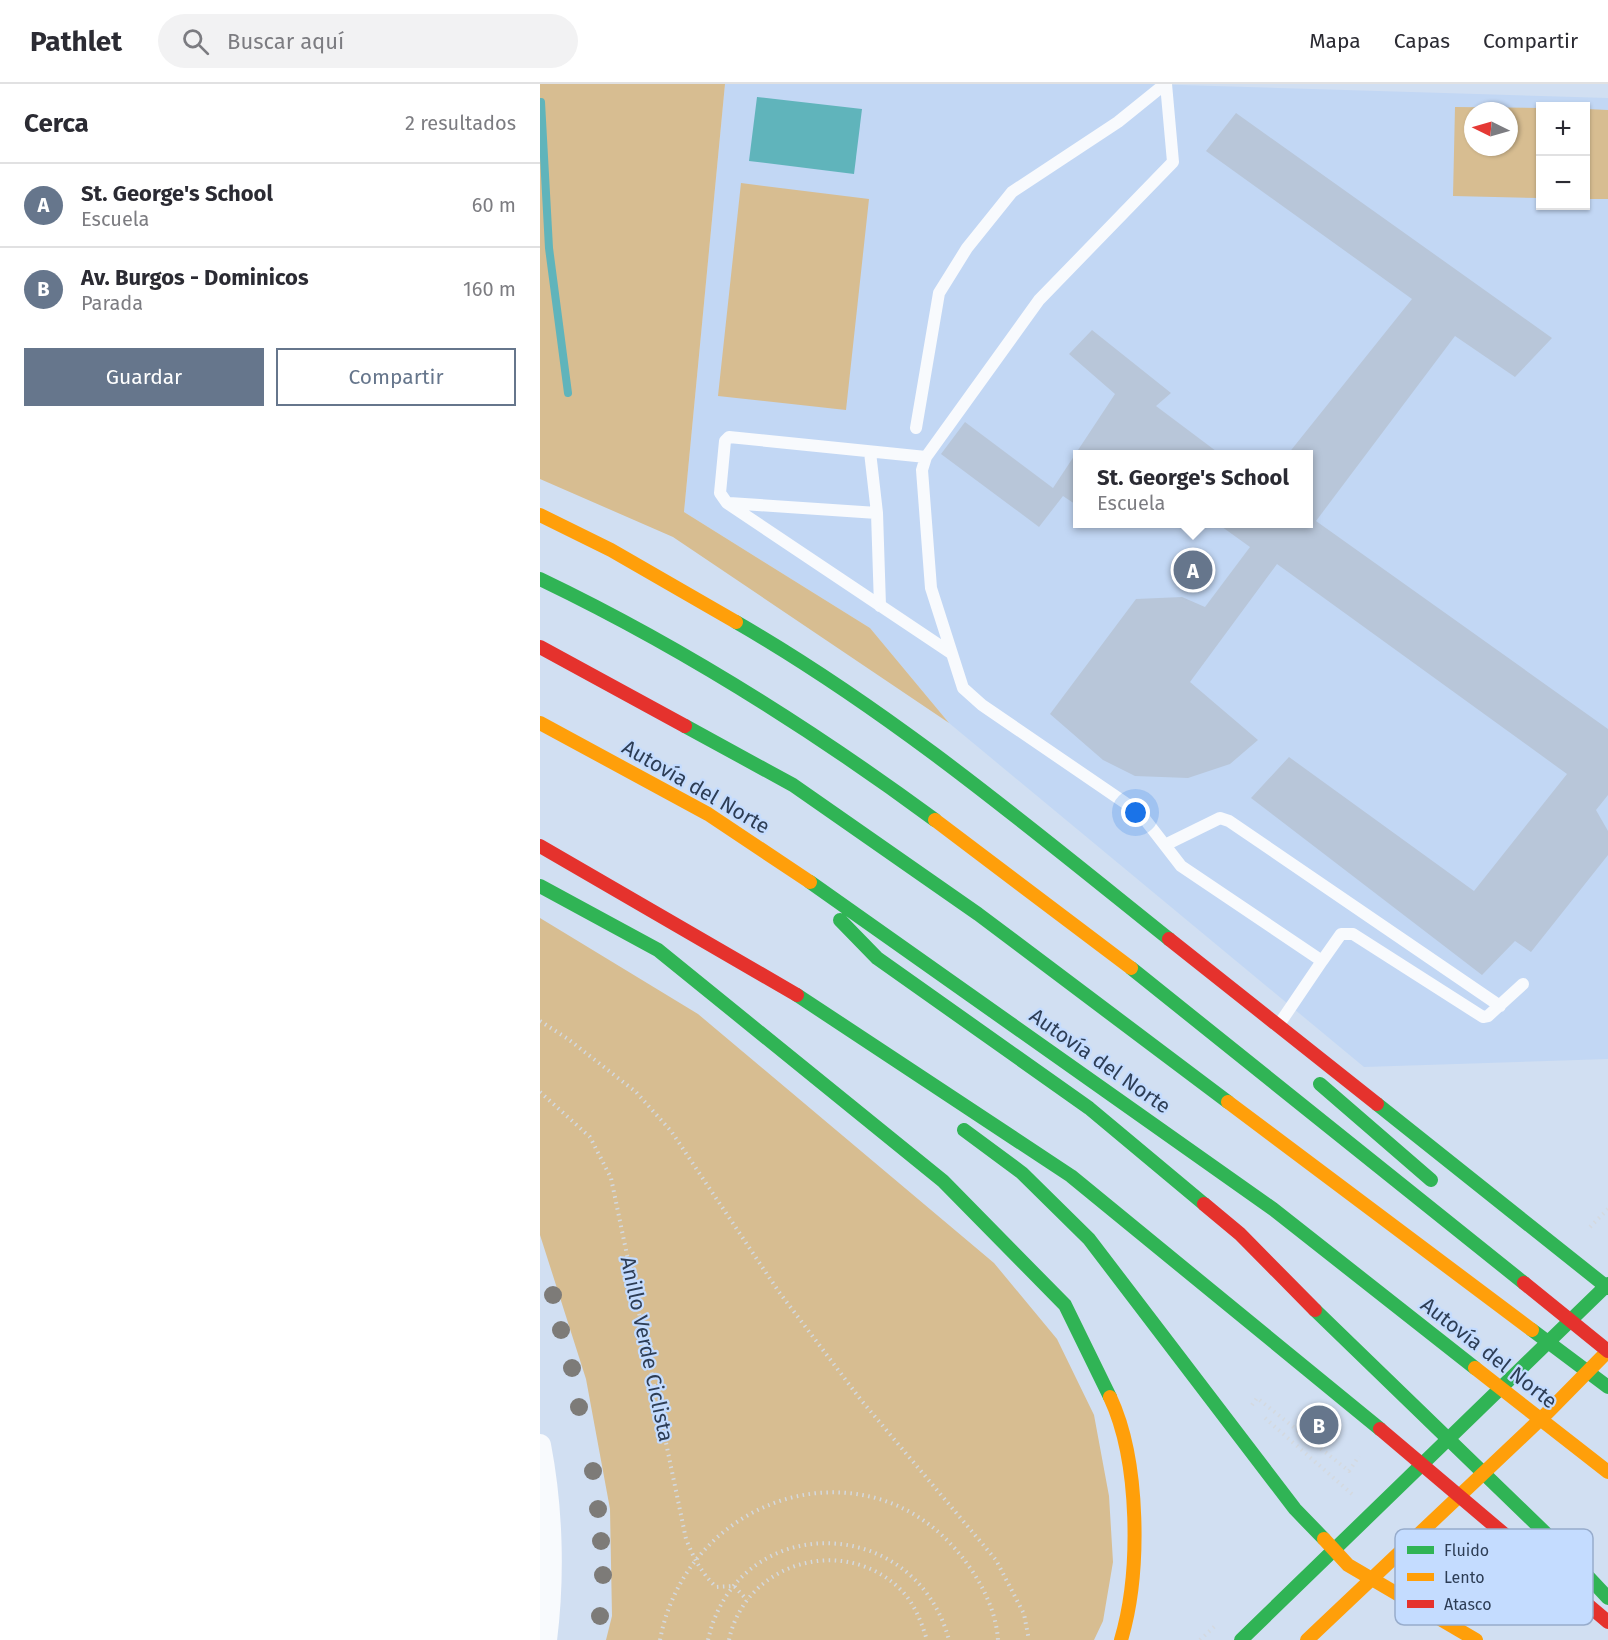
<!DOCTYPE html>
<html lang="es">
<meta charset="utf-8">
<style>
body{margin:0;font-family:"Fira Sans",sans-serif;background:#f2f2f3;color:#2b2b33}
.controls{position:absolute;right:18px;top:18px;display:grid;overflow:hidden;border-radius:0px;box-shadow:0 2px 4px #0004}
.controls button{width:54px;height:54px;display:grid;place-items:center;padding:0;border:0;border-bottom:2px solid #e1e1e2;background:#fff;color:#2b2b33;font:30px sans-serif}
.compass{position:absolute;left:924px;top:18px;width:54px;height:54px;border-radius:50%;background:#fff;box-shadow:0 2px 4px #0004;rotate:275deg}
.you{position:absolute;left:596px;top:729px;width:21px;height:21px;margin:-15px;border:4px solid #fff;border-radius:50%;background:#1a73e8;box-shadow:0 0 0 9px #1a73e833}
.badge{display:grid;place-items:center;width:39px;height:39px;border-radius:50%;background:#66768c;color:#fff;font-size:20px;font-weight:700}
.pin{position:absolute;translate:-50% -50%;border:3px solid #fff;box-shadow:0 2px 6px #0006}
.popup{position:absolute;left:533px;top:366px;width:240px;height:78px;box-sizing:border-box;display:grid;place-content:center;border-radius:0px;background:#fff;filter:drop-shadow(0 2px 4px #0005);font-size:20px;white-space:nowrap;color:#7c7c81}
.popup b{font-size:22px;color:#2b2b33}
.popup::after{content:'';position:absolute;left:50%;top:100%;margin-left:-12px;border:12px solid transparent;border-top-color:#fff}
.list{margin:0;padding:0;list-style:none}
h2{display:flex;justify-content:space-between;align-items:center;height:78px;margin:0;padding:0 24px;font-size:26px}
h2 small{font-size:20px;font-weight:400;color:#7c7c81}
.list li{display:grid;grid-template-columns:39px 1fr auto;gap:18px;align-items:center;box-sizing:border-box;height:84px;padding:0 24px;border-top:2px solid #e1e1e2}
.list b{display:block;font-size:22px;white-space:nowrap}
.list p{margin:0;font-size:20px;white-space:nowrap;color:#7c7c81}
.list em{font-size:20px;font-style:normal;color:#7c7c81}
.actions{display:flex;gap:12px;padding:18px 24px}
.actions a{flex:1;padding:14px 0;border:2px solid #66768c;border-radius:0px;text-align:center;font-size:21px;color:#66768c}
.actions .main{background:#66768c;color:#fff}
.icon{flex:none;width:33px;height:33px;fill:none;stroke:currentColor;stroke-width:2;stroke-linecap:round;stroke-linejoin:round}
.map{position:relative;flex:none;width:1068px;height:1556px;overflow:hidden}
header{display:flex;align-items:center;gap:36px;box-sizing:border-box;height:84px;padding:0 30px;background:#fff;border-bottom:2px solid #e1e1e2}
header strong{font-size:28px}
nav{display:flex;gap:33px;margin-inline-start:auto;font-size:21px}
.search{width:420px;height:54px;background:#f2f2f3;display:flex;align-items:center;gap:15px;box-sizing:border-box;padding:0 21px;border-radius:33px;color:#7c7c81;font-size:22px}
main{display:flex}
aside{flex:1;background:#fff}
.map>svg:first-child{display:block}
.built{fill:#c2d7f4;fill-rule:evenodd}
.green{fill:#d7bd91;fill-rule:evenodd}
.water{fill:#60b4bb}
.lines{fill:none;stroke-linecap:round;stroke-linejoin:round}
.stream{stroke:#60b4bb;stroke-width:8}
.building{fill:#b8c6d9}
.path{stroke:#d4d9df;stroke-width:4;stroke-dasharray:1.5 4.5;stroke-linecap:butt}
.lane{stroke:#f8fafd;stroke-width:12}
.street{stroke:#f8fafd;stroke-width:22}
.fast{stroke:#30b455;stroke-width:14}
.slow{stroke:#ff9f0a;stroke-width:14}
.jam{stroke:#e5322d;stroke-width:14}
.tree{fill:#7d7b78}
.labels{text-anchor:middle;stroke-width:4.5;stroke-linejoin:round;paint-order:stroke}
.street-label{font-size:21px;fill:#2d3d55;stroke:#c4dcff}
.key{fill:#c4dcff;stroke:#97accc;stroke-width:1.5}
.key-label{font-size:16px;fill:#2d3d55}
</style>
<header>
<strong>Pathlet</strong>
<div class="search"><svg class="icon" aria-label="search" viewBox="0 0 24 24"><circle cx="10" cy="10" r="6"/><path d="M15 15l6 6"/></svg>Buscar aquí</div>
<nav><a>Mapa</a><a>Capas</a><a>Compartir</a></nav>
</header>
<main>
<aside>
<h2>Cerca<small>2 resultados</small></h2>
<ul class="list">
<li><span class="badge">A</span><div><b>St. George's School</b><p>Escuela</p></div><em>60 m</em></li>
<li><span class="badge">B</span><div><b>Av. Burgos - Dominicos</b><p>Parada</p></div><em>160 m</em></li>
</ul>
<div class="actions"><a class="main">Guardar</a><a>Compartir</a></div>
</aside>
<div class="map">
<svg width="1068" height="1556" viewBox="0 0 1068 1556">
<rect width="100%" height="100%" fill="#d1dff2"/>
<path class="built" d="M185,0H609L1068,14V975L824,983L409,639L330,544L144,428ZM1000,22H1046V122H1000ZM933,27H969V63H933ZM538,370H768V440H538Z"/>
<path class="green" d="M0,0H185L144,428L330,544L409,639L133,453L0,395Z
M915,23L1000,24V114L913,112ZM933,27H969V63H933Z
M1046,25L1068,26V115H1046Z
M201,99L329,115L306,326L178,312Z
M0,834L158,930L454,1179L517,1255L554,1331L569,1412L573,1478L563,1537L554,1556H66L72,1532L70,1425L46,1295L0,1151Z"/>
<path class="water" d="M217,13L322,25L314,90L209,77Z"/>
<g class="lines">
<path class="stream" d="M1,18L9,164L28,309"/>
</g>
<path class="building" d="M696,29L1012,254L975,293L915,252L776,437L1068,645V711L1056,726L1068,747V771L991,868L975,857L942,891L711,714L749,673L934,807L1027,690L737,480L650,598L718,656L690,680L648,694L595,692L563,676L510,630L596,515L642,513L665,523L710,463L678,440H768V370H748L872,215L666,67Z
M552,246L631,309L616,322L680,370H538V422L523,412L499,443L401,370L425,338L513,404L575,310L529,270Z"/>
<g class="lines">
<path class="path" d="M0,937L28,955L96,1008L131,1047L239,1208L321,1316L456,1476L484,1530L489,1556
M0,1008L50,1053L71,1094L146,1455C154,1475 161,1488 176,1503L194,1502L207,1516
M1050,1143L1068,1125
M712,1321L717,1314L809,1387L819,1372
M725,1334L812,1410
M120,1556C147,1411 328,1353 422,1473C441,1497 456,1526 458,1556
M168,1556C197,1426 375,1428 409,1556
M189,1556C205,1479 302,1450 359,1504C374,1518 381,1537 387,1556
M660,1556L675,1542"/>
<path class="lane" d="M626,0L633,78L499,216L386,373L382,386L391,504L423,604L442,621L600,729L641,782L782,877L801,850H813L943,933L948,932L983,900
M376,344L399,209L427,164L472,108L578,38L625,0
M330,368L337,429L340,522
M386,373L189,353L185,357L180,409L187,419L411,569
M189,419L337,429
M625,761L680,734L689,737L960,922
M740,939L782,877"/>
<path class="street" d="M0,1361C12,1423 14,1493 6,1556"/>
<path class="fast" d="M0,495C140,562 270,644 395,736
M196,538C352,628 489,743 629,855
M145,642L253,701L438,830L688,1018
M270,798L733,1125L935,1284
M0,802L118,866L403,1097L525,1221L570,1313
M300,836L337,874L549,1024L664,1120
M591,884L984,1199
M257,911L531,1092L840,1345
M780,1000L891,1096
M837,1020L1068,1204
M424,1046L482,1089L549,1155L755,1425L784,1455
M775,1226L1024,1467L1068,1514
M992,1246L1068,1303
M701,1556L1068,1200"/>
<path class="slow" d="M0,431L71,466L196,538
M0,639L168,730L270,798
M395,736L591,884
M688,1018L992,1246
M935,1284L1068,1388
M570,1313C600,1377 601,1489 581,1556
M784,1455L808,1481L936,1556
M767,1556L1007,1329L1065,1270"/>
<path class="jam" d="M0,563L145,642
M0,762L257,911
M629,855L837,1020
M664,1120L700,1150L775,1226
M984,1199L1068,1267
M840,1345L1068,1538"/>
</g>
<g class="tree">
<circle cx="13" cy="1211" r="9"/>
<circle cx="21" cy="1246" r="9"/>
<circle cx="32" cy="1284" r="9"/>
<circle cx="39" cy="1323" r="9"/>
<circle cx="53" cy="1387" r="9"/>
<circle cx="58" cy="1425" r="9"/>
<circle cx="61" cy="1457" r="9"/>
<circle cx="63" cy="1491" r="9"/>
<circle cx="60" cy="1532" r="9"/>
</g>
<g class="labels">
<g class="street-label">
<text transform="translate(156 703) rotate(30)" y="7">Autovía del Norte</text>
<text transform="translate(560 977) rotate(35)" y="7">Autovía del Norte</text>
<text transform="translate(107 1265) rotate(78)" y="7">Anillo Verde Ciclista</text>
<text transform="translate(949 1269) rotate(38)" y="7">Autovía del Norte</text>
</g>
</g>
<rect x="855" y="1445" width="198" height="96" rx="9" class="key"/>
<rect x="867" y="1462" width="27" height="8" fill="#30b455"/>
<rect x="867" y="1489" width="27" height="8" fill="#ff9f0a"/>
<rect x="867" y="1516" width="27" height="8" fill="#e5322d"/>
<g class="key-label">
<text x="904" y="1472">Fluido</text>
<text x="904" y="1499">Lento</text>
<text x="904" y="1526">Atasco</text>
</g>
</svg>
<div class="controls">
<button>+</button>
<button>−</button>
</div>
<svg class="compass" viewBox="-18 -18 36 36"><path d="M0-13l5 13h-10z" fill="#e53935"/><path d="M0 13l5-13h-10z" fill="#7c7c81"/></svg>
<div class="you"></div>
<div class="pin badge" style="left:653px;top:486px">A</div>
<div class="popup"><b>St. George's School</b>Escuela</div>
<div class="pin badge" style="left:779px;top:1341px">B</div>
</div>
</main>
